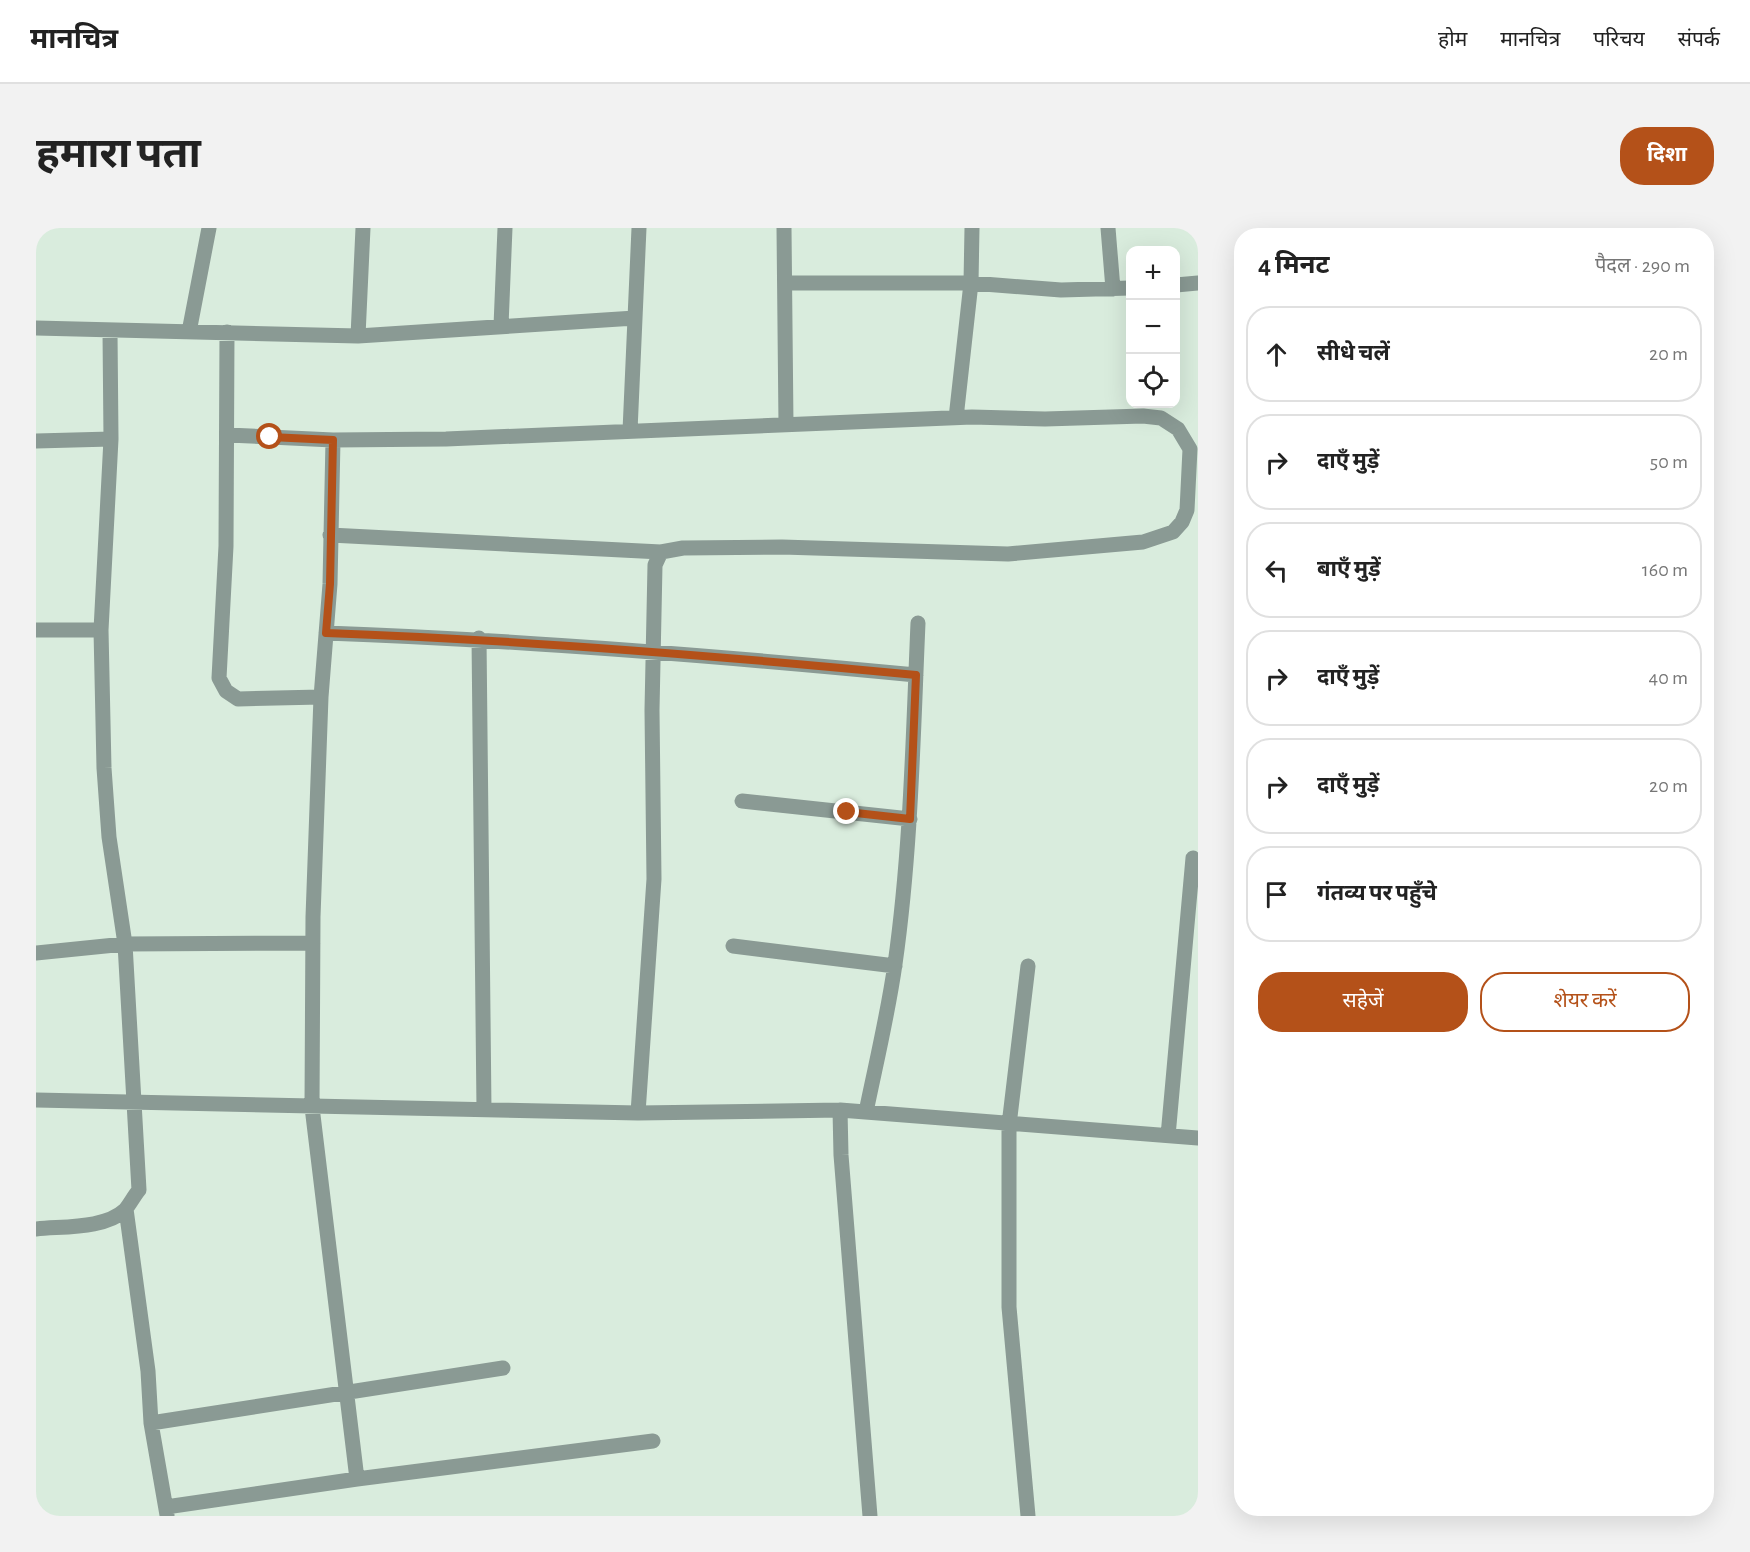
<!DOCTYPE html>
<html lang="hi">
<meta charset="utf-8">
<style>
body{margin:0;font-family:"Alegreya Sans","Noto Sans Devanagari",sans-serif;background:#f2f2f2;color:#222}
.controls{position:absolute;right:18px;top:18px;display:grid;overflow:hidden;border-radius:12px;box-shadow:0 6px 24px #0002}
.controls button{width:54px;height:54px;display:grid;place-items:center;padding:0;border:0;border-bottom:2px solid #e0e0e0;background:#fff;color:#222;font:30px sans-serif}
.stop{position:absolute;width:18px;height:18px;margin:-14px;border:4px solid #b45119;border-radius:50%;background:#fff}
.stop.end{background:#b45119;border-color:#fff;box-shadow:0 2px 6px #0008}
.list{margin:0;padding:0;list-style:none}
h2{display:flex;justify-content:space-between;align-items:center;height:78px;margin:0;padding:0 24px;font-size:26px}
h2 small{font-size:20px;font-weight:400;color:#767676}
.list li{display:grid;grid-template-columns:39px 1fr auto;gap:18px;align-items:center;box-sizing:border-box;height:96px;margin:0 12px 12px;padding:0 12px;border:2px solid #e0e0e0;border-radius:24px}
.list b{display:block;font-size:22px;white-space:nowrap}
.list em{font-size:20px;font-style:normal;color:#767676}
.actions{display:flex;gap:12px;padding:18px 24px}
.actions a{flex:1;padding:14px 0;border:2px solid #b45119;border-radius:24px;text-align:center;font-size:21px;color:#b45119}
.actions .main{background:#b45119;color:#fff}
.icon{flex:none;width:33px;height:33px;fill:none;stroke:currentColor;stroke-width:2;stroke-linecap:round;stroke-linejoin:round}
.map{position:relative;flex:none;width:1162px;height:1288px;overflow:hidden;border-radius:24px}
header{display:flex;align-items:center;gap:36px;box-sizing:border-box;height:84px;padding:0 30px;background:#fff;border-bottom:2px solid #e0e0e0}
header strong{font-size:28px}
nav{display:flex;gap:33px;margin-inline-start:auto;font-size:21px}
.intro{display:flex;align-items:center;justify-content:space-between;box-sizing:border-box;height:144px;padding:0 36px}
h1{margin:0;font-size:42px}
.button{padding:15px 27px;border-radius:24px;background:#b45119;color:#fff;font-size:21px;font-weight:700}
main{display:flex;gap:36px;padding:0 36px}
aside{flex:1;background:#fff;border-radius:24px;box-shadow:0 6px 24px #0002}
.map>svg:first-child{display:block}
.lines{fill:none;stroke-linecap:round;stroke-linejoin:round}
.minor{stroke:#8a9a94;stroke-width:15}
.route{stroke:#b45119;stroke-width:8}
</style>
<header>
<strong>मानचित्र</strong>
<nav><a>होम</a><a>मानचित्र</a><a>परिचय</a><a>संपर्क</a></nav>
</header>
<div class="intro"><h1>हमारा पता</h1><a class="button">दिशा</a></div>
<main>
<div class="map">
<svg width="1162" height="1288" viewBox="0 0 1162 1288">
<rect width="100%" height="100%" fill="#d9ecdd"/>
<g class="lines">
<path class="minor" d="M748,0L750,197
M1072,0L1077,61
M750,55H935L1025,62L1094,60
M1140,57L1162,55
M465,98L469,0
M0,100L322,108L599,90
M153,104L173,0
M191,104L190,318L183,450L190,463L202,471L285,469
M322,108L327,0
M920,190L935,55L936,0
M594,203L603,0
M192,207L297,212L410,211L936,189L1009,191L1107,188L1125,190L1142,201L1154,221L1151,282L1146,294L1137,304L1107,314L972,326L746,319L647,320L625,324L619,337L616,482L618,651L602,885
M297,212L294,356L285,469L277,689L276,879L321,1251
M0,213L75,211
M294,307L625,324
M0,402H65
M290,405C488,412 683,428 880,447
M443,410L448,882
M706,573L874,591
M697,718L859,738
M0,725L89,716L277,715
M0,872L602,885L804,882L1162,910
M804,882L805,927L834,1288
M830,884C840,835 852,786 859,736C875,623 877,509 882,395
M1132,908L1157,630
M90,981L112,1143L115,1195L131,1287
M0,1001C26,998 69,1001 89,982C94,976 98,968 103,962L89,716L73,609L68,540L65,402L75,211L74,104
M115,1195L467,1140
M130,1279L321,1251L617,1213
M992,1288L973,1079V897L992,738"/>
</g>
<g class="lines">
<path class="route" d="M234,209L297,212L294,356L290,405C488,412 683,428 880,447L874,591L811,584"/>
</g>
</svg>
<div class="controls">
<button>+</button>
<button>−</button>
<button><svg class="icon" aria-label="locate" viewBox="0 0 24 24"><circle cx="12" cy="12" r="6"/><path d="M12 2v4M12 18v4M2 12h4M18 12h4"/></svg></button>
</div>
<div class="stop" style="left:234px;top:209px"></div>
<div class="stop end" style="left:811px;top:584px"></div>
</div>
<aside>
<h2>4 मिनट<small>पैदल · 290 m</small></h2>
<ul class="list">
<li><svg class="icon" aria-label="ahead" viewBox="0 0 24 24"><path d="M12 20V5M6 11l6-6 6 6"/></svg><div><b>सीधे चलें</b></div><em>20 m</em></li>
<li><svg class="icon" aria-label="right" viewBox="0 0 24 24"><path d="M7 20v-9h11M14 6l5 5-5 5"/></svg><div><b>दाएँ मुड़ें</b></div><em>50 m</em></li>
<li><svg class="icon" aria-label="left" viewBox="0 0 24 24"><path d="M17 20v-9H6M10 6l-5 5 5 5"/></svg><div><b>बाएँ मुड़ें</b></div><em>160 m</em></li>
<li><svg class="icon" aria-label="right" viewBox="0 0 24 24"><path d="M7 20v-9h11M14 6l5 5-5 5"/></svg><div><b>दाएँ मुड़ें</b></div><em>40 m</em></li>
<li><svg class="icon" aria-label="right" viewBox="0 0 24 24"><path d="M7 20v-9h11M14 6l5 5-5 5"/></svg><div><b>दाएँ मुड़ें</b></div><em>20 m</em></li>
<li><svg class="icon" aria-label="arrive" viewBox="0 0 24 24"><path d="M6 21V4h12l-3 4 3 4H6"/></svg><div><b>गंतव्य पर पहुँचे</b></div></li>
</ul>
<div class="actions"><a class="main">सहेजें</a><a>शेयर करें</a></div>
</aside>
</main>
